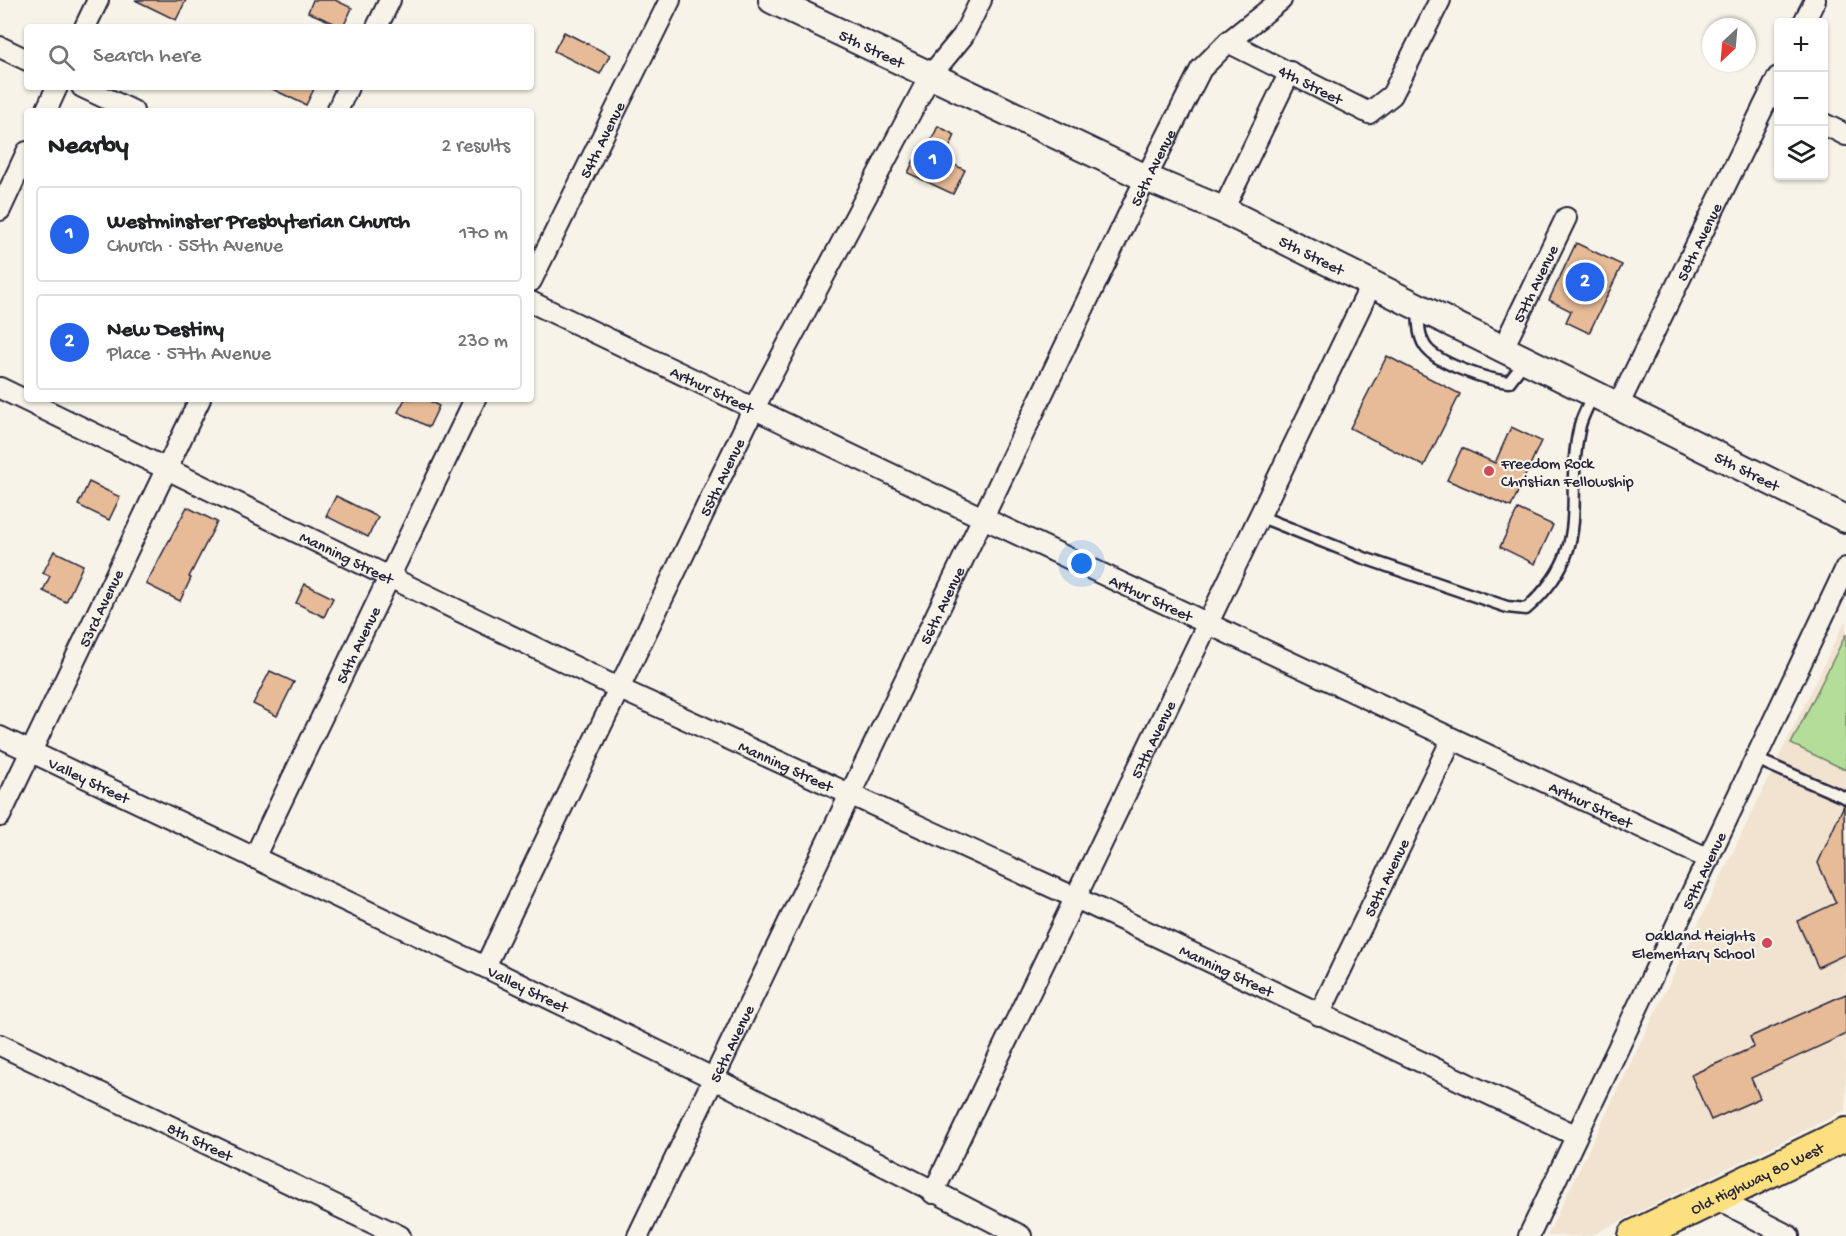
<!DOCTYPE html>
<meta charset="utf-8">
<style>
body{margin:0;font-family:"Gochi Hand",sans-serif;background:#f6f6f6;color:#202124}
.controls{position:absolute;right:18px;top:18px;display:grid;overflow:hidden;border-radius:6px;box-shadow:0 2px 4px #0004}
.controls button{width:54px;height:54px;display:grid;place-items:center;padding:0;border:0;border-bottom:2px solid #e0e0e0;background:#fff;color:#202124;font:30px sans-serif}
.compass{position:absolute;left:1702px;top:18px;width:54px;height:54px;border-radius:50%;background:#fff;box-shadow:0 2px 4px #0004;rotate:206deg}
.you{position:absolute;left:1082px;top:564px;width:21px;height:21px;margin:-15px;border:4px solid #fff;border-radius:50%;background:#1a73e8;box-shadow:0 0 0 9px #1a73e833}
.badge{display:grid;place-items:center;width:39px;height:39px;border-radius:50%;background:#2563eb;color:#fff;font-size:20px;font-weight:700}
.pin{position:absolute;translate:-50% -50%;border:3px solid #fff;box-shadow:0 2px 6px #0006}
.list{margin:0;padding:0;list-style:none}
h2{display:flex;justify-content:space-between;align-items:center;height:78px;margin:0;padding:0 24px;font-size:26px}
h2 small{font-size:20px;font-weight:400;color:#757577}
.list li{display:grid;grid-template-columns:39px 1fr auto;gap:18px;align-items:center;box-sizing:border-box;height:96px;margin:0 12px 12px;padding:0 12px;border:2px solid #e0e0e0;border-radius:6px}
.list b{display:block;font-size:22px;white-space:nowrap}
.list p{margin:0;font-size:20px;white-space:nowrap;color:#757577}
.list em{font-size:20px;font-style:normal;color:#757577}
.icon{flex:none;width:33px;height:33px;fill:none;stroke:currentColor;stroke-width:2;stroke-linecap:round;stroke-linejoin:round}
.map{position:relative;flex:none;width:1846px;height:1236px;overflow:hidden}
.search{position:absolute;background:#fff;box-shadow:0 2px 4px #0004;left:24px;top:24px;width:510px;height:66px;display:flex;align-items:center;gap:15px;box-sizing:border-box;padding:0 21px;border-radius:6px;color:#757577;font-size:22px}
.panel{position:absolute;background:#fff;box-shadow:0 2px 4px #0004;left:24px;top:108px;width:510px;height:294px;border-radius:6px}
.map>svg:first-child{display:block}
.built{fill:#f2e2d0}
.green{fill:#b5dd9a;stroke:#6c806a;stroke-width:1.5}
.building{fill:#e7bb97;stroke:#22223b;stroke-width:1.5}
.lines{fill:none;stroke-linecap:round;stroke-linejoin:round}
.service-casing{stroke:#22223b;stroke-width:15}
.minor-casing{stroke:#22223b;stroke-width:24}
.tertiary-casing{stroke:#22223b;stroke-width:30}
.primary-casing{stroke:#22223b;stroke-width:36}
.service{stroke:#f7f3e8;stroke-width:10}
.minor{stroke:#f7f3e8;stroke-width:20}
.tertiary{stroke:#f7f3e8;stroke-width:26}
.primary{stroke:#fce080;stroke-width:32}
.poi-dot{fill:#d1495b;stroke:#f7f3e8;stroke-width:2}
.labels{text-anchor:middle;stroke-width:4.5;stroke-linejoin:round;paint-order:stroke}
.street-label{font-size:16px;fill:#22223b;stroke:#f7f3e8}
.poi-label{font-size:16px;fill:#22223b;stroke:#f7f3e8;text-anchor:start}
</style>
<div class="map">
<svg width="1846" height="1236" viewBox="0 0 1846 1236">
<rect width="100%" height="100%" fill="#f7f3e8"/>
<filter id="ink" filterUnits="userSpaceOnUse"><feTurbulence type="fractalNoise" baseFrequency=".0167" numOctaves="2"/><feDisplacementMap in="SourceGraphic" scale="12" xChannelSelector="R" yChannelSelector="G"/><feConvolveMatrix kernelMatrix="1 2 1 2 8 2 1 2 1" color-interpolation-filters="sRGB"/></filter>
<g filter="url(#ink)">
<path class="built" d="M1846,619V1110L1590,1236H1547Z"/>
<path class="green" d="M1846,634V770L1791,744Z"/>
<path class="building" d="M135,0H186L176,20Z
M313,0H335L352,8L343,27L308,12Z
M564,32L610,55L600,74L554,51Z
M268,87H315L306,105Z
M938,126L955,135L944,160L965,170L953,194L908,173L914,160L921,163Z
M1576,243L1622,265L1589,333L1566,322L1571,311L1549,300Z
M1387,356L1460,394L1424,466L1350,428Z
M405,399H426L439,406L429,427L398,412Z
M1511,427L1541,441L1511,507L1447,480L1462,448L1495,463Z
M89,482L120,497L109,520L78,505Z
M336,496L378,517L368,537L326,516Z
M187,507L217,522L189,577L191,578L180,601L146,584Z
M1518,509L1553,525L1535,564L1500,547Z
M54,551L83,565L66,602L43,591L50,576L43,573Z
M305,584L333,598L324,617L296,603Z
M270,671L294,682L277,716L253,704Z
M1844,805L1846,954L1818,967L1797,921L1836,903L1818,863Z
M1846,994V1034L1751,1078L1760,1098L1711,1120L1691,1075L1754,1047L1750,1037Z"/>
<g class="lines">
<g class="service-casing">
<path id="service" d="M1418,310C1419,322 1418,335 1425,346C1437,364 1488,380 1509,382L1526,360
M1259,516L1364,558L1507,607L1526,609C1597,546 1562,501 1580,425C1583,415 1589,404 1593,395
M1756,759L1846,798"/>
</g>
<g class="minor-casing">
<g id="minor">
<path d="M1804,22L1815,0"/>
<path d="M85,27L98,0"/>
<path d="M377,27L390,0"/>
<path id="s1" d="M1228,42L1369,113L1392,95L1440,0"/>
<path d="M0,47L27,60"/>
<path d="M82,87L133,111"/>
<path d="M46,111L57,87"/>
<path d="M337,111L348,87"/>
<path d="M1824,124L1846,135"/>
<path d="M0,210L27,152"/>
<path d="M1223,210L1290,72"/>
<path id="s2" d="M531,281L670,0"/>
<path id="s3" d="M531,302L983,518L1709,859"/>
<path id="s4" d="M1503,348L1566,218"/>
<path id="s5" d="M0,388L618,688L1076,898L1575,1135"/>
<path id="s6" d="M1618,406L1778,77"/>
<path id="s7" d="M0,737L485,967L715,1079L1021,1236"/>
<path id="s8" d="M0,816L200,399"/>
<path id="s9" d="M254,858L475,399"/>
<path id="s10" d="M485,967L754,408L930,76L963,36L981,0"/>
<path id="s11" d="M1319,1015L1452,739"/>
<path id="s12" d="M0,1045L400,1236"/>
<path id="s13" d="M933,1193L1371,285"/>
<path d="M1715,1198L1789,1236"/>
<path id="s14" d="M638,1236L1146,178L1201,69L1228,42L1281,0"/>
<path id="s15" d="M1529,1236C1634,1013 1741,791 1846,568"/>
</g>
</g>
<g class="tertiary-casing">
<g id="tertiary">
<path id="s16" d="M772,0L1146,178L1223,210L1846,519"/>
</g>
</g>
<g class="primary-casing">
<g id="primary">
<path id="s17" d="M1635,1236L1846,1134"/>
</g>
</g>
<use href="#service" class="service"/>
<use href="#minor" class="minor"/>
<use href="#tertiary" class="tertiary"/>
<use href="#primary" class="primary"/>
</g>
</g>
<g class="poi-dot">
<circle cx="1489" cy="471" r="6"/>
<circle cx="1767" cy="943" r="6"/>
</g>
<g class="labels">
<g class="street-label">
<text dy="6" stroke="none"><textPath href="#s16" startOffset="111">5th Street</textPath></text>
<text dy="6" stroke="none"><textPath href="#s1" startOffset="93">4th Street</textPath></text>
<text dy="6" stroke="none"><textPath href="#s2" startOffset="158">54th Avenue</textPath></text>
<text dy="6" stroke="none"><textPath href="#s14" startOffset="1186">56th Avenue</textPath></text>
<text dy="6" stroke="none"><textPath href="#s6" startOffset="183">58th Avenue</textPath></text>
<text dy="6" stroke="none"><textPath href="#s16" startOffset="597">5th Street</textPath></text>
<text dy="6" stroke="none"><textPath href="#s4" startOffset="72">57th Avenue</textPath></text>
<text dy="6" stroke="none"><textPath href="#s3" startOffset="201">Arthur Street</textPath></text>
<text dy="6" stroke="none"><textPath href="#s16" startOffset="1083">5th Street</textPath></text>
<text dy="6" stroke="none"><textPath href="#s10" startOffset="544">55th Avenue</textPath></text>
<text dy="6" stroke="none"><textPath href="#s5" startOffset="386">Manning Street</textPath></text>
<text dy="6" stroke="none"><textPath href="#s3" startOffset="687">Arthur Street</textPath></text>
<text dy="6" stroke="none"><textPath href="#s14" startOffset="700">56th Avenue</textPath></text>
<text dy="6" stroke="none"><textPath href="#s8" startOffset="231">53rd Avenue</textPath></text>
<text dy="6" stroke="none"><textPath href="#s9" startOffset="237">54th Avenue</textPath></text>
<text dy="6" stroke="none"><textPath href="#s13" startOffset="504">57th Avenue</textPath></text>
<text dy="6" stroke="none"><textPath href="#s5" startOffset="872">Manning Street</textPath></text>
<text dy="6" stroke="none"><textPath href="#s7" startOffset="99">Valley Street</textPath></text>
<text dy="6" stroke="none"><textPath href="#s3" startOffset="1173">Arthur Street</textPath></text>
<text dy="6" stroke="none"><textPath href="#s15" startOffset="405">59th Avenue</textPath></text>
<text dy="6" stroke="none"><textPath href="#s11" startOffset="153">58th Avenue</textPath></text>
<text dy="6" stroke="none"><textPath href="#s5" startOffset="1358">Manning Street</textPath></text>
<text dy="6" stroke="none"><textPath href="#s7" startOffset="585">Valley Street</textPath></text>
<text dy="6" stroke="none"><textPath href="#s14" startOffset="214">56th Avenue</textPath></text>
<text dy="6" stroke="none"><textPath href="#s12" startOffset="222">8th Street</textPath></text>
<text dy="6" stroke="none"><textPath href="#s17" startOffset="135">Old Highway 80 West</textPath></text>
</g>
<g class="poi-label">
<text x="1501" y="468">Freedom Rock<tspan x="1501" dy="18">Christian Fellowship</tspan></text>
<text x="1755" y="940" text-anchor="end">Oakland Heights<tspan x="1755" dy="18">Elementary School</tspan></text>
</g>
</g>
</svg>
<div class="controls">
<button>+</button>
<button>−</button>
<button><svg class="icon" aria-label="layers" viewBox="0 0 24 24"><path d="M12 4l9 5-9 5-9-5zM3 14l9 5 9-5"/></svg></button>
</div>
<svg class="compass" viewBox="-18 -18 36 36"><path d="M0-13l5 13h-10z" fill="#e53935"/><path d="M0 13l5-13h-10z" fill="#757577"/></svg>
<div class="you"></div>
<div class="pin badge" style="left:933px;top:160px">1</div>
<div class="pin badge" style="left:1585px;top:282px">2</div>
<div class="search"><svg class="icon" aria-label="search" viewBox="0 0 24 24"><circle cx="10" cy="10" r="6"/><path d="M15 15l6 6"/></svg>Search here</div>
<section class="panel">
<h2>Nearby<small>2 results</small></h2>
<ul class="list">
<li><span class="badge">1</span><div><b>Westminster Presbyterian Church</b><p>Church · 55th Avenue</p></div><em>170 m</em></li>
<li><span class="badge">2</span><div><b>New Destiny</b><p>Place · 57th Avenue</p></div><em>230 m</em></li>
</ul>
</section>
</div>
